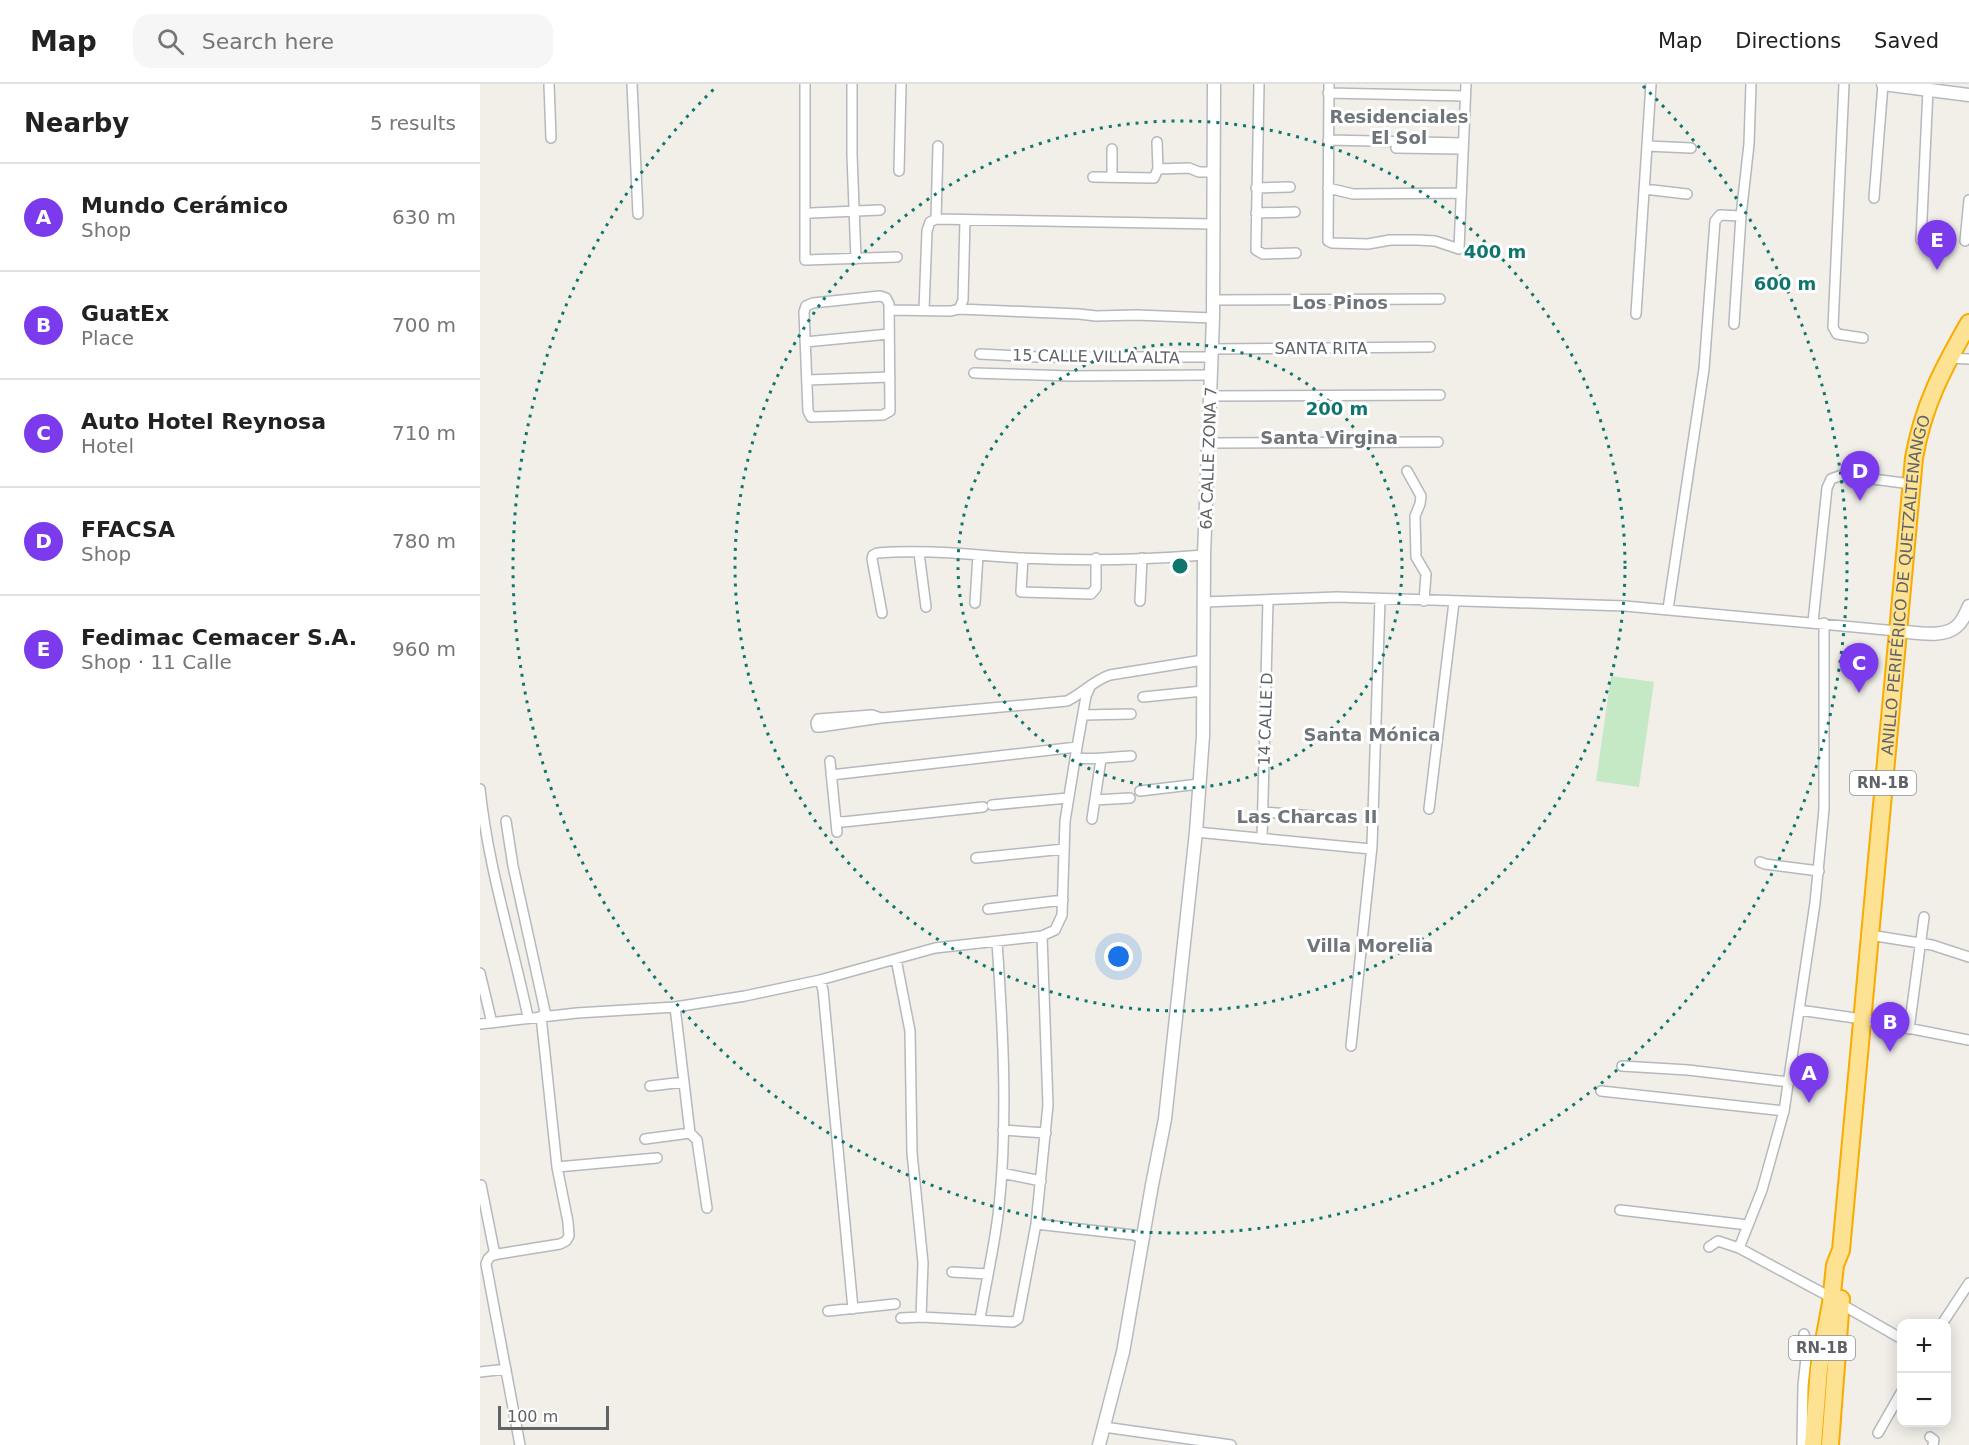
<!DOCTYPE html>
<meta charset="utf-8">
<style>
body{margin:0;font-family:"DejaVu Sans",sans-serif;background:#f6f6f6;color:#222}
.controls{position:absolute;right:18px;bottom:18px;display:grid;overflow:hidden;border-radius:12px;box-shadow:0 3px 15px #0003}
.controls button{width:54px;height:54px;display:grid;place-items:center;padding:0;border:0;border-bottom:2px solid #e0e0e0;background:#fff;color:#222;font:30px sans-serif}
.scale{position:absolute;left:18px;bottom:15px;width:111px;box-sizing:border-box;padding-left:6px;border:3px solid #5f6368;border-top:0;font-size:16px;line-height:21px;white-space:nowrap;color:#5f6368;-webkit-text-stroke:4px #fff;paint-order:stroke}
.you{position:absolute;left:639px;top:873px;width:21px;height:21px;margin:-15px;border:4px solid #fff;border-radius:50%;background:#1a73e8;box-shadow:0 0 0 9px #1a73e833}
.badge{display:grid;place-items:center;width:39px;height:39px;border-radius:50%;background:#7c3aed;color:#fff;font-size:20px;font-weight:700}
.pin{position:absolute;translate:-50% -50px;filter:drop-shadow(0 2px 3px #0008)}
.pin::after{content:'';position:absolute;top:32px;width:21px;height:18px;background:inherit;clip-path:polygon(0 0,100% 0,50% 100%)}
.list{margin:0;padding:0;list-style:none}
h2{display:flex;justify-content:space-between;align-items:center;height:78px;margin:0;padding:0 24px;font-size:26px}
h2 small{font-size:20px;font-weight:400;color:#767676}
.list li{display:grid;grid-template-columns:39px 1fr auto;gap:18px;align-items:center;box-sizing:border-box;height:108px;padding:0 24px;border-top:2px solid #e0e0e0}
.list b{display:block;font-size:22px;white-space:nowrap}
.list p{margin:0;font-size:20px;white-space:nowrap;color:#767676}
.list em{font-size:20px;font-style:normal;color:#767676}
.icon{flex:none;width:33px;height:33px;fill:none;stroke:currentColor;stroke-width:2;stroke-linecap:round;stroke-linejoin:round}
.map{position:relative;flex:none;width:1489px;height:1361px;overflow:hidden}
header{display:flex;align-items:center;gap:36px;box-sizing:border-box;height:84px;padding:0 30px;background:#fff;border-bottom:2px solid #e0e0e0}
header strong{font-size:28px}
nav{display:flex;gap:33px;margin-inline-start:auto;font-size:21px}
.search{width:420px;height:54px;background:#f6f6f6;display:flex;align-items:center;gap:15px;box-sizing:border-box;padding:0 21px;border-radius:18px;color:#767676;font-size:22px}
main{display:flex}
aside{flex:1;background:#fff}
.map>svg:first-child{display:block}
.green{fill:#c5e8c5}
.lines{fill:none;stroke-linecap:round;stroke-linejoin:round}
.street-casing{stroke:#b5b8bc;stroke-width:12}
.secondary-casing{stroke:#b6babf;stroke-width:15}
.highway-casing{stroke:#f9ab00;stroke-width:20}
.street{stroke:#fff;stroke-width:9}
.secondary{stroke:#fff;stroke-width:12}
.highway{stroke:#fde293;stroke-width:16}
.ring{fill:none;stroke:#0f766e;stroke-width:3;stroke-dasharray:3 6}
.labels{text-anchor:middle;stroke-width:6;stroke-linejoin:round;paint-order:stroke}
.shield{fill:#fff;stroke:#8f9295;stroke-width:1.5}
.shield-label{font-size:15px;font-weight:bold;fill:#5f6368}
.street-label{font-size:16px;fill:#5f6368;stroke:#fff}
.neighbourhood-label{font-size:18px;font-weight:bold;fill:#70757a;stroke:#fff}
.centre{fill:#0f766e;stroke:#fff;stroke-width:3}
.ring-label{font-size:18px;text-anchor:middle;font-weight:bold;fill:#0f766e;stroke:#fff;stroke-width:6;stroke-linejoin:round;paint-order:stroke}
</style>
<header>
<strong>Map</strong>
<div class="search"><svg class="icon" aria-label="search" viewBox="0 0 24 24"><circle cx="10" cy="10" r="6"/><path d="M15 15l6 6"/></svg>Search here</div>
<nav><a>Map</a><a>Directions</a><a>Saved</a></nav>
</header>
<main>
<aside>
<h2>Nearby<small>5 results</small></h2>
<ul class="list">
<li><span class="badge">A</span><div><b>Mundo Cerámico</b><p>Shop</p></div><em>630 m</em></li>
<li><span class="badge">B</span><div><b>GuatEx</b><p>Place</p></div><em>700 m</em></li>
<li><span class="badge">C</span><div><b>Auto Hotel Reynosa</b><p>Hotel</p></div><em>710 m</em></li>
<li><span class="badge">D</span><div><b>FFACSA</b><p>Shop</p></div><em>780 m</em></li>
<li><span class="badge">E</span><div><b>Fedimac Cemacer S.A.</b><p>Shop · 11 Calle</p></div><em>960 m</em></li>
</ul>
</aside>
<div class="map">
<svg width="1489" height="1361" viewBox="0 0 1489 1361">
<rect width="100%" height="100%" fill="#f1efe8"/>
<path class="green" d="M1131,592L1174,598L1159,703L1116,697Z"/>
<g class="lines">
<g class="street-casing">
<path id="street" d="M69,0L71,54
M152,0L158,130
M325,0V176L417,173
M372,0V71L376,175
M779,0L776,166L783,170L816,169
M849,0L848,157L852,159L888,160L910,156H937L955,157L979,165L986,0
M1364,0L1353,243L1357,250L1383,254
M848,9L985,12
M848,56L983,59
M1167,62L1211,64
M916,64L983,65
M678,85L709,84L719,88H733
M419,87L421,0
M613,93L674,94L678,85L677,58
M632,93V65
M776,104L810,103
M848,104L873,110L981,109
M1164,105L1207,110
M1394,114L1403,0
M331,129L400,126
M776,129L815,128
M456,135L458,62
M1441,156L1448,6
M1485,157L1489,116
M400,212L406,214L409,220L410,327L403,331L331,333L328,327L324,228L326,222L333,219Z
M734,216L960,215
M479,225L483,216L485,136
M409,226L471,227L479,225L599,230L616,232L656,231L733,234
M444,226L447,147L450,138L456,135L733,140
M1156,230L1171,0
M1254,240L1261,132L1269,60L1271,0
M325,258L409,250
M732,265L950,263
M500,270L558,273H732
M1469,274L1489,275
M494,289L590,292L731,291
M327,296L410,293
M730,312L960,311
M728,359L958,358
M927,387L941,412L940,420L935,432L936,473L946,490L944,517
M439,469L446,523
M543,474L541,508L611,510L616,504V474
M660,517L662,474
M723,518L857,513L1145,522L1417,547
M495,519L498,471
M1188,525L1224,285L1235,137L1240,131L1261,132
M402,529L392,475L393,471L397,469C444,465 493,471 540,474C600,477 663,476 724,471
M1333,538L1347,404L1351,395L1362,391L1431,400
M663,613L723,607
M603,631L651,630
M401,634L392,631L338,635L336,639L337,643H340L401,634L587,617C602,610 614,596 630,591L723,576
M595,674C614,676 631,673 651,672
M350,677L357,748
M351,691L597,663
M0,705C8,783 32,857 48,933
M660,707L719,700
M615,716L650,714
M512,721L588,714
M949,725L974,518
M784,728L858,734
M612,735L621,675
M26,737L33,782L66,932
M356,737L363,738L503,723
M716,748L891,765
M782,755L788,516
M496,774L584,765
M1280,778L1285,780L1339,787
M508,825L583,816
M1390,851L1452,861L1489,873
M416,875L430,947L432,1069L443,1179L441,1233
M0,889L12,939
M340,896L343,906L373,1225
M195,923L210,1049L217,1056L227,1124
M1319,926L1382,935L1489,956
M0,940L97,929L195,923L265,912L340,896L455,864L562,852L575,846L582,831L585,737L597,663L606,612L610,603
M1429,945L1444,833
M871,962L892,762L900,515
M1142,982L1208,986L1309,998
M170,1002L204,998
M1121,1007L1304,1027
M523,1046L566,1049
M165,1055L210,1049
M77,1083L177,1074
M522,1089L561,1097
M1,1101L15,1171
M1140,1126L1268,1141
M556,1140L654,1151L663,1155
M1229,1163L1238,1157L1259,1164L1352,1214
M1259,1164L1282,1106L1304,1027L1335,819L1344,725V539
M472,1188L508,1190
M1361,1220L1422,1255
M348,1227L415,1220
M421,1234L441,1233L533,1238L538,1235L556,1140L568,1021L562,852
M500,1235C506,1198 515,1160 519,1123C528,1035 523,945 517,858
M1462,1240L1489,1199
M0,1288L26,1285
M624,1343L751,1361
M1398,1349L1422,1307
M1450,1353L1454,1356L1453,1361
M40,1361L6,1180L8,1175L12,1171L80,1160L86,1157L89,1152L88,1138L77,1083L61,932
M1322,1361L1323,1302L1327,1264L1324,1250"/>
</g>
<g class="secondary-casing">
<path id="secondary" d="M1403,0L1489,11
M1417,547C1434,548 1464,555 1477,542C1483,537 1486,529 1489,522
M619,1361L643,1268L672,1101L685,1035L716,748L723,652L724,471L733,234L734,0"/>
</g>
<g class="highway-casing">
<g id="highway">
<path id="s1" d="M1333,1361L1339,1284L1351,1219L1355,1181L1361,1166L1434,374C1443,322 1463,284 1489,239"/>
<path d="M1350,1361L1361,1215"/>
</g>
</g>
<use href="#street" class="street"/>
<use href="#secondary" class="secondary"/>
<use href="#highway" class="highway"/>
</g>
<g class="ring">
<circle cx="700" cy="482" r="222"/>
<circle cx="700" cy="482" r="445"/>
<path d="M1163 2A667 667 0 1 1 237 2"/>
</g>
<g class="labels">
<g class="shield">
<rect x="1370" y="687" width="66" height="24" rx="4.5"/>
<rect x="1309" y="1252" width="66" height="24" rx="4.5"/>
</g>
<g class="shield-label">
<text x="1403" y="704">RN-1B</text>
<text x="1342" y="1269">RN-1B</text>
</g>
<g class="street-label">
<text x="841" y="270">SANTA RITA</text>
<text transform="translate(616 272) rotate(1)" y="6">15 CALLE VILLA ALTA</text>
<text transform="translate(728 374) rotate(-88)" y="6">6A CALLE ZONA 7</text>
<text dy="6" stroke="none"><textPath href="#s1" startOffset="866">ANILLO PERIFÉRICO DE QUETZALTENANGO</textPath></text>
<text transform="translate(785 635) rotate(-88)" y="6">14 CALLE D</text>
</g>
<g class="neighbourhood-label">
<text x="919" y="39">Residenciales<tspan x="919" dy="21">El Sol</tspan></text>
<text x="860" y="225">Los Pinos</text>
<text x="849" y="360">Santa Virgina</text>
<text x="892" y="657">Santa Mónica</text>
<text x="827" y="739">Las Charcas II</text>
<text x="890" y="868">Villa Morelia</text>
</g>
</g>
<circle cx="700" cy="482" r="9" class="centre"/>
<g class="ring-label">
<text x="1015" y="174">400 m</text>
<text x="1305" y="206">600 m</text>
<text x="857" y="331">200 m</text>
</g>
</svg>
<div class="controls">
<button>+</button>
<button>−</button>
</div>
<div class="scale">100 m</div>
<div class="you"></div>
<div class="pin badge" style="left:1329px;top:1019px">A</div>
<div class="pin badge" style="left:1410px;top:968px">B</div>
<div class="pin badge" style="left:1379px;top:609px">C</div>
<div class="pin badge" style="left:1380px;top:417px">D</div>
<div class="pin badge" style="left:1457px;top:186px">E</div>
</div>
</main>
